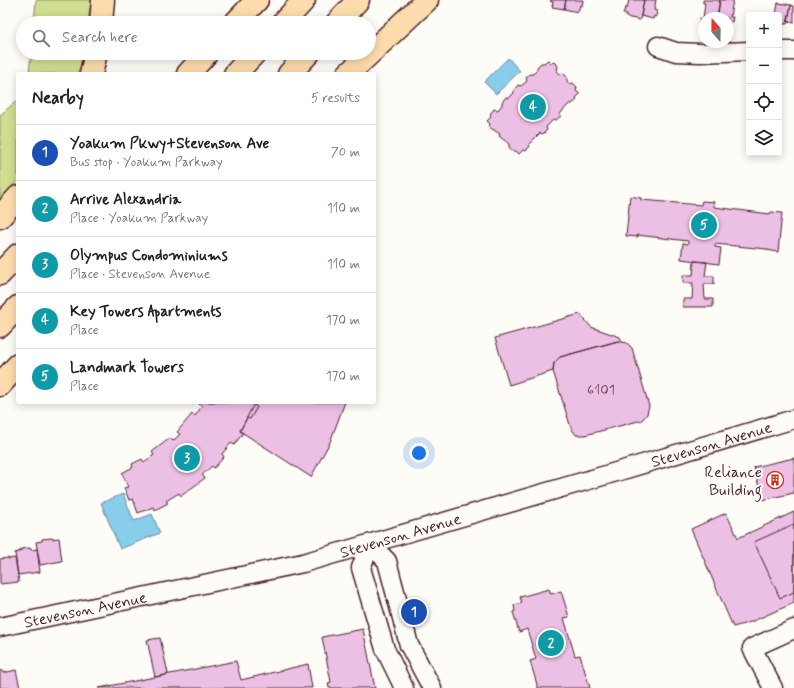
<!DOCTYPE html>
<meta charset="utf-8">
<style>
body{margin:0;font-family:Mynerve,sans-serif;background:#f2f2f2;color:#222}
.controls{position:absolute;right:12px;top:12px;display:grid;overflow:hidden;border-radius:4px;box-shadow:0 2px 10px #0003}
.controls button{width:36px;height:36px;display:grid;place-items:center;padding:0;border:0;border-bottom:1px solid #e0e0e0;background:#fff;color:#222;font:20px sans-serif}
.compass{position:absolute;left:698px;top:12px;width:36px;height:36px;border-radius:50%;background:#fff;box-shadow:0 2px 10px #0003;rotate:340deg}
.you{position:absolute;left:419px;top:453px;width:14px;height:14px;margin:-10px;border:3px solid #fff;border-radius:50%;background:#1a73e8;box-shadow:0 0 0 6px #1a73e833}
.badge{display:grid;place-items:center;width:26px;height:26px;border-radius:50%;background:#c8321e;color:#fff;font-size:13px;font-weight:700}
.pin{position:absolute;translate:-50% -50%;border:2px solid #fff;box-shadow:0 1px 4px #0006}
.list{margin:0;padding:0;list-style:none}
h2{display:flex;justify-content:space-between;align-items:center;height:52px;margin:0;padding:0 16px;font-size:17px}
h2 small{font-size:13px;font-weight:400;color:#767676}
.list li{display:grid;grid-template-columns:26px 1fr auto;gap:12px;align-items:center;box-sizing:border-box;height:56px;padding:0 16px;border-top:1px solid #e0e0e0}
.list b{display:block;font-size:15px;white-space:nowrap}
.list p{margin:0;font-size:13px;white-space:nowrap;color:#767676}
.list em{font-size:13px;font-style:normal;color:#767676}
.icon{flex:none;width:22px;height:22px;fill:none;stroke:currentColor;stroke-width:2;stroke-linecap:round;stroke-linejoin:round}
.map{position:relative;flex:none;width:794px;height:688px;overflow:hidden}
.search{position:absolute;background:#fff;box-shadow:0 2px 10px #0003;left:16px;top:16px;width:360px;height:44px;display:flex;align-items:center;gap:10px;box-sizing:border-box;padding:0 14px;border-radius:22px;color:#767676;font-size:15px}
.panel{position:absolute;background:#fff;box-shadow:0 2px 10px #0003;left:16px;top:72px;width:360px;height:332px;border-radius:4px}
.map>svg:first-child{display:block}
.green{fill:#d0de91;stroke:#8d7e5e}
.water{fill:#88cde9;stroke:#6f879d}
.building{fill:#ecbfe5;stroke:#4a1f2b}
.lines{fill:none;stroke-linecap:round;stroke-linejoin:round}
.minor-casing{stroke:#4a1f2b;stroke-width:21}
.highway-casing{stroke:#4a1f2b;stroke-width:25}
.minor{stroke:#fdfcf7;stroke-width:18}
.highway{stroke:#fcdcac;stroke-width:22}
.labels{text-anchor:middle;stroke-width:4;stroke-linejoin:round;paint-order:stroke}
.number-label{font-size:14px;fill:#72475a}
.street-label{font-size:16px;fill:#4a1f2b;stroke:#fdfcf7}
.poi-label{font-size:16px;fill:#4a1f2b;stroke:#fdfcf7;text-anchor:end}
</style>
<div class="map">
<svg width="794" height="688" viewBox="0 0 794 688">
<rect width="100%" height="100%" fill="#fdfcf7"/>
<filter id="ink" filterUnits="userSpaceOnUse"><feTurbulence type="fractalNoise" baseFrequency=".025" numOctaves="2"/><feDisplacementMap in="SourceGraphic" scale="8" xChannelSelector="R" yChannelSelector="G"/><feConvolveMatrix kernelMatrix="1 2 1 2 8 2 1 2 1" color-interpolation-filters="sRGB"/></filter>
<g filter="url(#ink)">
<path class="green" d="M36,0H91L88,23H34Z
M31,53H83L80,68L77,74H29Z
M18,100V179L0,202V115Z"/>
<path class="water" d="M508,58L520,71L496,94L484,82Z
M123,494L134,521L152,514L160,533L120,549L101,503Z"/>
<path class="building" d="M551,0H566L564,9L552,7L553,2L550,1Z
M566,0H583L582,6L580,5L578,12L564,9Z
M629,0H644L640,20L626,17V14H623L625,8H627Z
M644,0H656L654,10L657,11L656,17L654,16L653,19L641,16Z
M703,0H720L717,18H704V28L701,27L702,25L699,24L700,18L703,19L705,3H703Z
M720,0H733L730,17H733L732,22H729V28L728,18H717Z
M778,3L791,5L787,24L779,23V15H773H776Z
M791,5L794,6V23L788,21Z
M548,60L551,63L554,62L558,66L557,71L560,74L563,73L567,77V81L569,84L573,83L577,87L576,91L580,94L576,98L577,100L572,104H569L560,114L561,116L556,120H553L546,127L547,130L543,134L540,133L529,144L530,146L526,151L523,150L519,154L516,151H512L509,147V144L499,136L500,134L489,127L490,124L487,121L491,117L490,114L494,109L498,110L502,105V102L506,97L509,98L514,93V90L518,85L521,86L527,81L526,77L530,74H533L537,70V67L541,63H544Z
M630,196L641,198V200L701,205L702,201L714,202V207L770,214L771,212L782,213L778,252L767,250V249L715,244V247L721,248L719,264L681,259L683,243L688,244V241L637,235L638,237L626,236Z
M694,261L707,262L705,276H714V284H704L705,299H713V307H683V299H692L693,283H683V275H693Z
M580,314L591,327L620,337L622,342L618,341L560,357L554,363L553,371L509,385L495,338Z
M618,341L627,343L632,348L649,406L647,414L642,420L585,435H576L571,428L553,371L554,363L560,357Z
M200,402H255L254,405L257,407L250,419L247,418L240,431L243,433L234,445L231,443L222,454L224,457L214,468L212,466L202,475L205,478L181,496L179,493L166,501L168,503L155,510L153,507L138,513L133,499L129,500L125,490L124,488L128,487L122,473L133,467L132,464L142,459L144,462L154,455L152,452L170,438L173,441L180,434L177,432L192,414L195,416L202,406L199,404Z
M255,402H345L330,442L311,477L240,431Z
M794,458V493L762,500L754,467Z
M794,512V603L751,622L733,627L691,529L726,513L738,538Z
M794,524V592L780,598L754,542Z
M52,538V539L59,538L62,561L40,565L36,542L42,541V539Z
M30,548L31,550L37,549L40,572L18,575L15,553L21,551V549Z
M8,558L9,559L15,558L19,582L0,584V559Z
M549,589L551,594L561,591L569,617L564,618L575,656L580,655L590,688H538L530,661L536,659L527,629L519,632L513,612L515,611L514,605L522,603L520,597Z
M363,629L375,688H329L328,683L331,682L322,637Z
M160,638L168,673L167,675L155,677L147,640Z
M236,661L241,680L308,664L312,688H99Z
M2,670L3,673L16,670L20,688H0V671Z"/>
<g class="lines">
<g class="minor-casing">
<g id="minor">
<path d="M658,46L676,52L700,53L749,51"/>
<path d="M779,51H794"/>
<path d="M370,544L387,561L409,645L432,688"/>
<path d="M370,544L361,568L385,649L404,688"/>
<path id="s1" d="M0,627L303,563L606,475L794,419"/>
<path d="M773,688L752,648L794,629"/>
</g>
</g>
<g class="highway-casing">
<path id="highway" d="M101,23L103,0
M235,23L257,0
M283,23L304,0
M337,23L358,0
M91,74L96,53
M188,74L207,53
M235,74L255,53
M289,74L309,53
M348,74L427,0
M0,217L18,197
M0,274L18,255
M0,326L18,307
M0,385L18,365"/>
</g>
<use href="#minor" class="minor"/>
<use href="#highway" class="highway"/>
</g>
</g>
<defs>
<g id="building-ring" transform="scale(0.9)"><circle r="9.5" fill="#fdfcf7" stroke="#c8321e" stroke-width="1.5"/><path d="M-4-6H4V6H1V3H-1V6H-4ZM-2.5-4.3h1.7v1.8h-1.7ZM.8-4.3h1.7v1.8H.8ZM-2.5-1h1.7V.8h-1.7ZM.8-1h1.7V.8H.8Z" fill="#c8321e"/></g>
</defs>
<g fill-rule="evenodd">
<use href="#building-ring" x="775" y="480"/>
</g>
<g class="labels">
<g class="number-label">
<text x="601" y="394">6101</text>
</g>
<g class="street-label">
<text dy="6" stroke="none"><textPath href="#s1" startOffset="735">Stevenson Avenue</textPath></text>
<text dy="6" stroke="none"><textPath href="#s1" startOffset="411">Stevenson Avenue</textPath></text>
<text dy="6" stroke="none"><textPath href="#s1" startOffset="87">Stevenson Avenue</textPath></text>
</g>
<g class="poi-label">
<text x="762" y="477">Reliance<tspan x="762" dy="18">Building</tspan></text>
</g>
</g>
</svg>
<div class="controls">
<button>+</button>
<button>−</button>
<button><svg class="icon" aria-label="locate" viewBox="0 0 24 24"><circle cx="12" cy="12" r="6"/><path d="M12 2v4M12 18v4M2 12h4M18 12h4"/></svg></button>
<button><svg class="icon" aria-label="layers" viewBox="0 0 24 24"><path d="M12 4l9 5-9 5-9-5zM3 14l9 5 9-5"/></svg></button>
</div>
<svg class="compass" viewBox="-18 -18 36 36"><path d="M0-13l5 13h-10z" fill="#e53935"/><path d="M0 13l5-13h-10z" fill="#767676"/></svg>
<div class="you"></div>
<div class="pin badge" style="left:414px;top:612px;background:#1a4fb4">1</div>
<div class="pin badge" style="left:551px;top:643px;background:#0f9aa8">2</div>
<div class="pin badge" style="left:187px;top:458px;background:#0f9aa8">3</div>
<div class="pin badge" style="left:533px;top:107px;background:#0f9aa8">4</div>
<div class="pin badge" style="left:704px;top:225px;background:#0f9aa8">5</div>
<div class="search"><svg class="icon" aria-label="search" viewBox="0 0 24 24"><circle cx="10" cy="10" r="6"/><path d="M15 15l6 6"/></svg>Search here</div>
<section class="panel">
<h2>Nearby<small>5 results</small></h2>
<ul class="list">
<li><span class="badge" style="background:#1a4fb4">1</span><div><b>Yoakum Pkwy+Stevenson Ave</b><p>Bus stop · Yoakum Parkway</p></div><em>70 m</em></li>
<li><span class="badge" style="background:#0f9aa8">2</span><div><b>Arrive Alexandria</b><p>Place · Yoakum Parkway</p></div><em>110 m</em></li>
<li><span class="badge" style="background:#0f9aa8">3</span><div><b>Olympus Condominiums</b><p>Place · Stevenson Avenue</p></div><em>110 m</em></li>
<li><span class="badge" style="background:#0f9aa8">4</span><div><b>Key Towers Apartments</b><p>Place</p></div><em>170 m</em></li>
<li><span class="badge" style="background:#0f9aa8">5</span><div><b>Landmark Towers</b><p>Place</p></div><em>170 m</em></li>
</ul>
</section>
</div>
